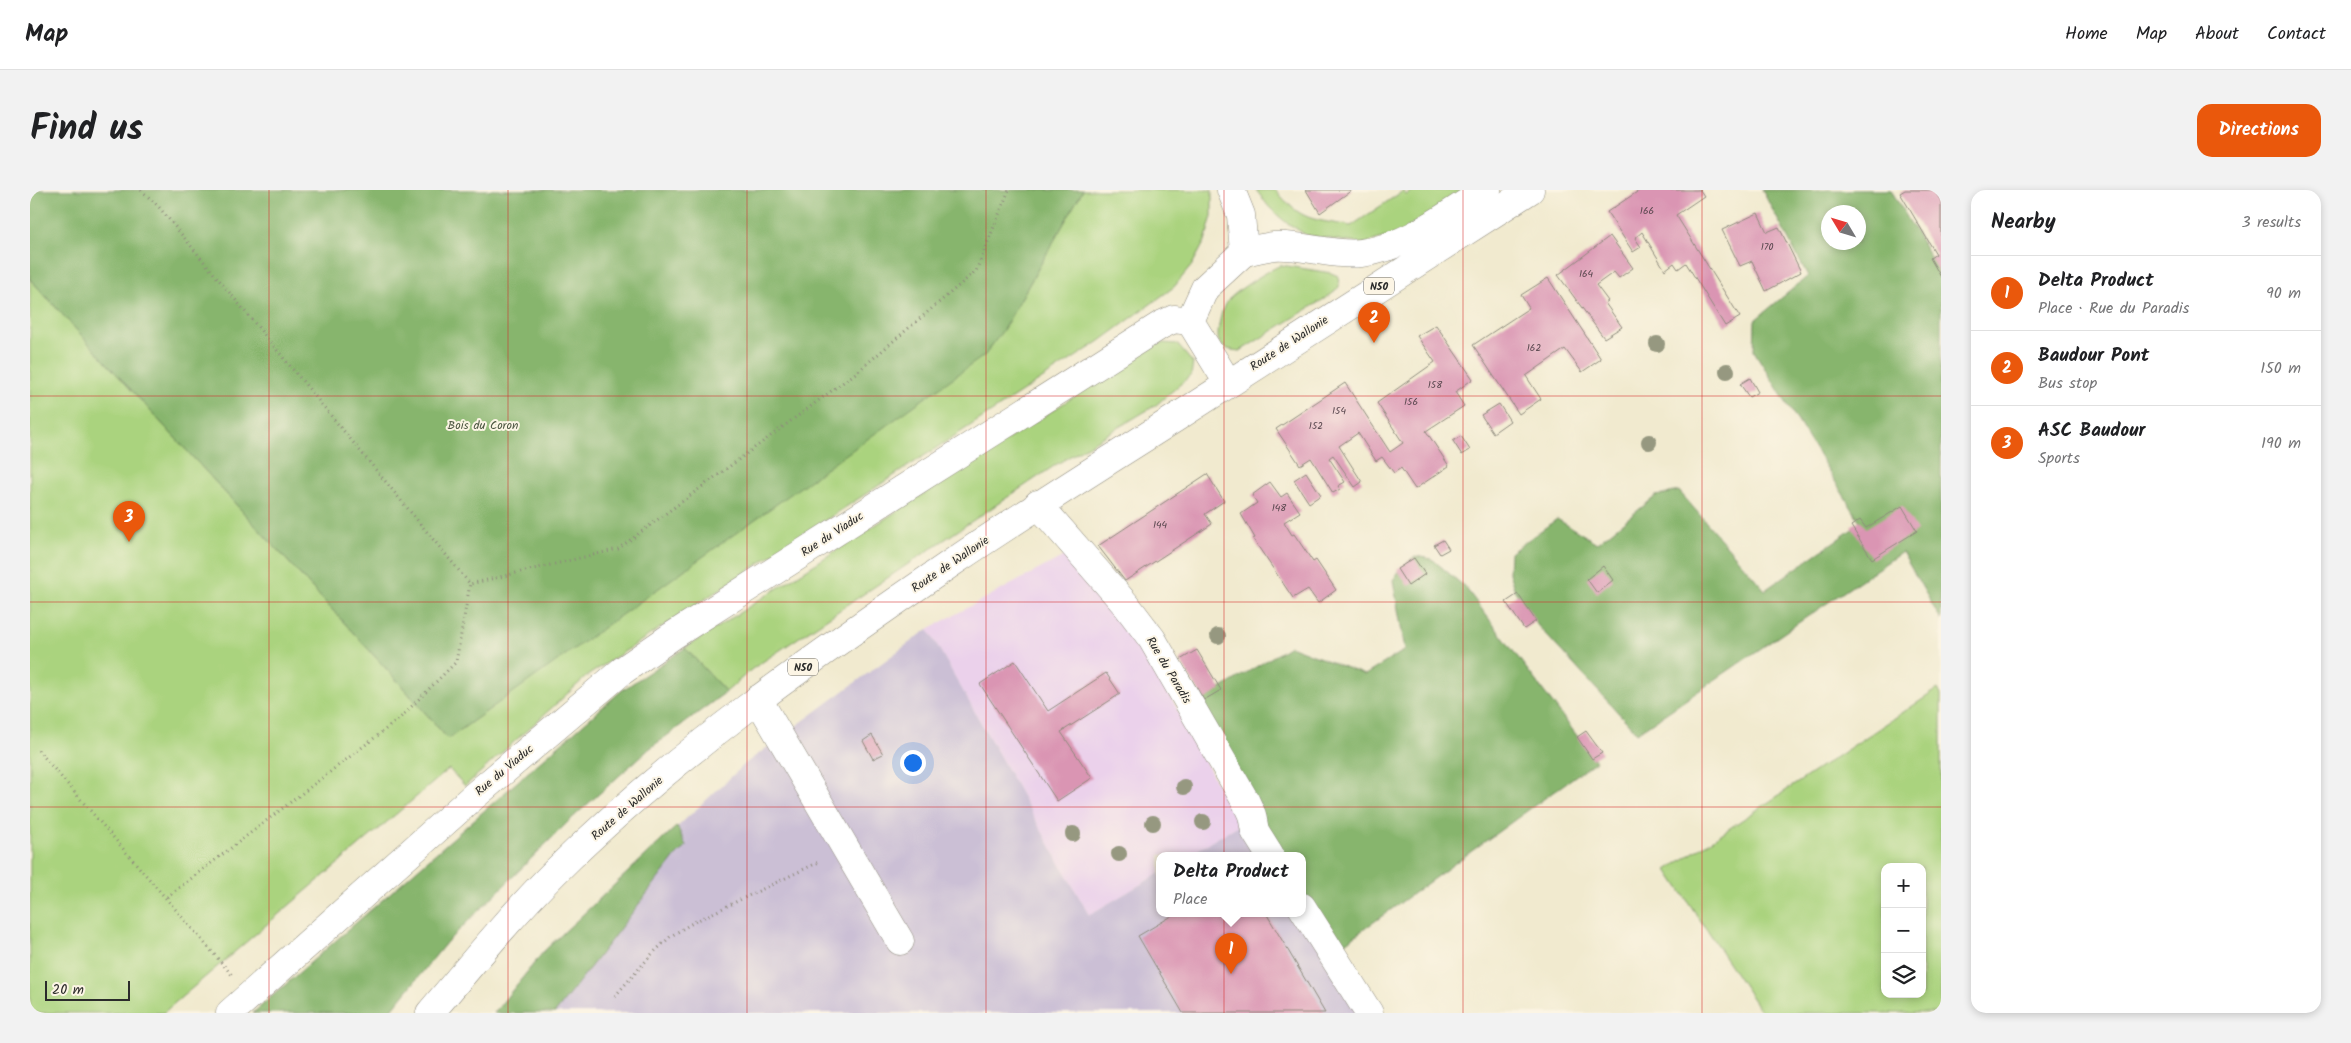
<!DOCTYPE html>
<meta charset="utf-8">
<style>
body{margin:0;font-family:Kalam,sans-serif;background:#f2f2f2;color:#202124}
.controls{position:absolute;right:15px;bottom:15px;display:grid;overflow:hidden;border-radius:10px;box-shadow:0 2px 8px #0003}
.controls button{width:45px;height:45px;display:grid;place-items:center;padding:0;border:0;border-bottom:1px solid #e0e0e0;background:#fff;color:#202124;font:25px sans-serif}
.compass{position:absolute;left:1791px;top:15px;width:45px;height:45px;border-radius:50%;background:#fff;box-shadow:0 2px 8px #0003;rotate:308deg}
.scale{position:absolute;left:15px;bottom:12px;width:85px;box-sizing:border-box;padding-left:5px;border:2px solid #2b2b2b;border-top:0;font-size:14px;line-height:18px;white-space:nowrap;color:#2b2b2b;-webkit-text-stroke:4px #fcf5e5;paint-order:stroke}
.you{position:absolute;left:882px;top:572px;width:18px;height:18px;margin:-12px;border:4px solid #fff;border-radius:50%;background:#1a73e8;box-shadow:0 0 0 8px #1a73e833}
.badge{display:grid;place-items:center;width:32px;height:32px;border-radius:50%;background:#ea580c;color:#fff;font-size:16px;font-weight:700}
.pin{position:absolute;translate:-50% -41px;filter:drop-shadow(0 1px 2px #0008)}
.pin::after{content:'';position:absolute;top:26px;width:18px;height:15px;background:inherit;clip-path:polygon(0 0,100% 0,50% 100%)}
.popup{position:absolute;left:1126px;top:662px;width:150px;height:65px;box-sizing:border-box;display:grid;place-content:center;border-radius:10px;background:#fff;filter:drop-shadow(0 1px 4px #0005);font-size:16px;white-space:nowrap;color:#757577}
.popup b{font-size:19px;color:#202124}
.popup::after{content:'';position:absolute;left:50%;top:100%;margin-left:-10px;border:10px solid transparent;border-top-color:#fff}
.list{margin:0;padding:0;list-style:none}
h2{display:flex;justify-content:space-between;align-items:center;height:65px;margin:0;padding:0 20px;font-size:21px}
h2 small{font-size:16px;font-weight:400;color:#757577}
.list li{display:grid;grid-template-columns:32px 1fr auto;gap:15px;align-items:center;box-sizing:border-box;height:75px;padding:0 20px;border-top:1px solid #e0e0e0}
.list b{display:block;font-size:19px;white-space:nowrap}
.list p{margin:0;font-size:16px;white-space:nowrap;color:#757577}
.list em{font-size:16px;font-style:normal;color:#757577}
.icon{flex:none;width:28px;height:28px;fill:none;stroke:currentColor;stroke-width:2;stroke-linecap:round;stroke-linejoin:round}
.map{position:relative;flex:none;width:1911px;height:823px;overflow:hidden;border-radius:15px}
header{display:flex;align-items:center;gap:30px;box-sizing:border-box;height:70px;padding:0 25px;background:#fff;border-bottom:1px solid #e0e0e0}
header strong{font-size:24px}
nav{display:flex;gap:28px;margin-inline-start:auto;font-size:18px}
.intro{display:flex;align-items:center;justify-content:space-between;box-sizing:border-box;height:120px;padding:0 30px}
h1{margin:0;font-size:35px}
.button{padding:12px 22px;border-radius:15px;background:#ea580c;color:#fff;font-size:18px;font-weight:700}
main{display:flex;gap:30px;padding:0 30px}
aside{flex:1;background:#fff;border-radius:15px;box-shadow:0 2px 8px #0003}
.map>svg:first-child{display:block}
.built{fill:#ebd1eb}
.industrial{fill:#cbbfd5}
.green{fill:#aad37e;stroke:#6a7f54;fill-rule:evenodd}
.forest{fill:#87b56d;stroke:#59704c;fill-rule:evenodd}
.building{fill:#da95b3}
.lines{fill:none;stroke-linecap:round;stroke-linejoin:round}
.minor-casing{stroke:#8e8a7d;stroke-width:29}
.major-casing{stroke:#8e8a7d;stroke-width:29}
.path{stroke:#8e8a7d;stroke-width:3;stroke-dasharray:1 4;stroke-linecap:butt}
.minor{stroke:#fff;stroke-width:28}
.major{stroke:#fff;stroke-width:28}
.tree{fill:#969880}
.grid{fill:none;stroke:#d62828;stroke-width:1;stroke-opacity:0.55}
.labels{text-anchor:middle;stroke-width:4;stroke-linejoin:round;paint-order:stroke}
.number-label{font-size:10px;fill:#57464d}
.shield{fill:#fcf5e5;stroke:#6a6863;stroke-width:1}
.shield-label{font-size:11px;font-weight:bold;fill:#2b2b2b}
.street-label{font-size:12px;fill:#2b2b2b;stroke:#fcf5e5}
.park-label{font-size:12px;fill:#4b5540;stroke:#fcf5e5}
</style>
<header>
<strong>Map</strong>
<nav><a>Home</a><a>Map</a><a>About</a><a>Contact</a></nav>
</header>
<div class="intro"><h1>Find us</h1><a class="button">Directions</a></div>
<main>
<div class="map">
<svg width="1911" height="823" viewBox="0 0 1911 823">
<rect width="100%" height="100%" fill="#fcf5e5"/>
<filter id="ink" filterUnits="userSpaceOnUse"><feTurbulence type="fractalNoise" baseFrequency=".02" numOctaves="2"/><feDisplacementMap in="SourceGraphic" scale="10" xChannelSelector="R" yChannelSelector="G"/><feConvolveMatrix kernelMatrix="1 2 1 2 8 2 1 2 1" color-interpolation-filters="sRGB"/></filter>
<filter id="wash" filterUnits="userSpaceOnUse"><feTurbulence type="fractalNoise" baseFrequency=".0096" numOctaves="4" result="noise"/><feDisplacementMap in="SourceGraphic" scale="20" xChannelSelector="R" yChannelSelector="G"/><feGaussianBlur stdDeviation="1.12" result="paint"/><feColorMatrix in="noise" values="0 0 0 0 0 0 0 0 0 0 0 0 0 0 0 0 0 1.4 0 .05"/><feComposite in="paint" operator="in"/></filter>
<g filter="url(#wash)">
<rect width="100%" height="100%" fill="#f1eacf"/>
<path class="built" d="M1036,365L1089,422L1117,462L1209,635L1159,665H1130V683L1059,725L898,439Z"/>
<path class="industrial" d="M898,439L1059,725L1130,683V723H1272V702L1350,823H464L514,761L716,573Z
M1222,625L1249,665H1159L1209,635Z"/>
<path class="green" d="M1053,0H1182V26L1175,51L1162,75L1144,97L1070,151L557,486L435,596L419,579L133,823H0V89L371,495L418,549L973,140Z
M1226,0H1246C1271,32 1284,29 1321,36L1373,1L1376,5L1384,0H1439L1379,40L1333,54L1276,45L1253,30L1239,17Z
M1251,75L1301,83L1308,86L1309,97L1302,104L1210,161C1186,159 1186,151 1190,130C1192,122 1193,115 1199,109C1213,96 1234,83 1251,75Z
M1134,153L1147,154L1163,173L1161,185L1126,215L1027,274L722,479L696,502L655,458L1124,155Z
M1908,499L1911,505V823H1732L1637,680ZM1855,677H1892V804H1855Z"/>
<path class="forest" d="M0,0H1053L973,140L955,165L418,549L371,495L0,89Z
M1732,0H1861L1911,85V430L1872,362L1607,543L1508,436L1485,401L1479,383L1480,363L1527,329L1567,353L1626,306L1649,301L1735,400L1831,333L1724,161L1725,130L1778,86ZM1798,22H1828V52H1798Z
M1385,366L1402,369L1435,397L1566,571L1308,758L1272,702V665H1249L1169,512L1260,456L1335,485L1375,460L1363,390L1372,377Z
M655,458L696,502L619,559L540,630L416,753L359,823H223L591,501Z
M647,636L656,656L645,667L525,823H464L514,761Z"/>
<g id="blocks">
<path class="building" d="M1276,0H1322L1290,23Z
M1610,0H1670L1674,6L1646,25L1710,127L1695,136L1656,73L1648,79L1644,73L1635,80L1612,42L1605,48L1611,57L1603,62L1577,22Z
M1875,0H1904L1911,11V87L1900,68L1906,64L1870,3Z
M1728,23L1737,42L1749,37L1771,82L1736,101L1722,71L1710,76L1692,40Z
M1580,46L1603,78L1589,88L1584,82L1566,95L1578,111L1575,113L1592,137L1574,148L1528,85Z
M1518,88L1571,169L1552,182L1535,159L1496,186L1511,209L1489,224L1443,155L1499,118L1491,105Z
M1406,135L1443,189L1425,202L1434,216L1396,241L1419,276L1385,299L1371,278L1364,283L1352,267L1346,271L1328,243L1309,256L1332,292L1325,297L1303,265L1299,268L1315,292L1308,296L1310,299L1303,303L1281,268L1270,275L1246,239L1315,193L1360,262L1373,253L1347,213L1405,172L1387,146Z
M1720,188L1728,202L1719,207L1710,194Z
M1469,214L1480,231L1463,243L1451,225Z
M1431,246L1440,260L1432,265L1423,251Z
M1276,282L1291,305L1279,313L1264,290Z
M1177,284L1194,311L1175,324L1182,334L1095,391L1068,356Z
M1240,292L1251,307L1257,303L1270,322L1254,332L1262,345L1264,344L1283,372L1286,370L1306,400L1288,413L1278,399L1263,408L1223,349L1225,348L1211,324L1227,313L1222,305Z
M1872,316L1887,341L1842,369L1821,336L1830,330L1836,338Z
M1413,350L1419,359L1410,364L1404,355Z
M1384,368L1395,384L1378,396L1367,379Z
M1573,376L1583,390L1567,403L1557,389Z
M1488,404L1506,431L1494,439L1476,412Z
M1167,460L1191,500L1174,510L1150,470Z
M985,471L1018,521L1076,483L1090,504L1031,542L1062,588L1027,611L950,494Z
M1556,541L1572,563L1562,569L1547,547Z
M842,545L853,564L843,569L833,551Z
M1147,723H1236L1295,823H1153L1108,746Z"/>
</g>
</g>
<g filter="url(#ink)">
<use href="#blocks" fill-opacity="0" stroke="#8e8a7d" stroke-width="1"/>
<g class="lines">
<g class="minor-casing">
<path id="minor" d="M1214,62C1224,60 1234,57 1244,56C1271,54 1301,66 1331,63C1377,58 1419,23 1457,0
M1008,314L1097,416L1122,449L1216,612L1222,625L1225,641L1240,665
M728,509L870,751
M1272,717L1339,823
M200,823L444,606L592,481L642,446L1131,135L1144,129L1160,131"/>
</g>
<g class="major-casing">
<path id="major" d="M1198,193L1160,131L1175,98L1214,62L1211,25L1201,0
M400,823C440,776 480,727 524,683C644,564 784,467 923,372C995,323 1070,276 1144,229C1262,152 1381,76 1500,0"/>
</g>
<path class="path" d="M111,0L128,16L440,394L588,359L827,182L946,81L979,0
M8,560L202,785
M137,707L369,529L426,472L440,394
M585,806L622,764L641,746L664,732L791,671"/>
<use href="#minor" class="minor"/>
<use href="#major" class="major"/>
</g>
<g class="tree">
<circle cx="1627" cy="154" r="8"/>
<circle cx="1697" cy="181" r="8"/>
<circle cx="1619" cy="252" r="8"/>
<circle cx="1188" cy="446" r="8"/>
<circle cx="1154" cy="597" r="8"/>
<circle cx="1173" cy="632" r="8"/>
<circle cx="1123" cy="633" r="8"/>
<circle cx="1043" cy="644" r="8"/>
<circle cx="1089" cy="664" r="8"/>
</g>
</g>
<path class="grid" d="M239,0V823M478,0V823M717,0V823M956,0V823M1194,0V823M1433,0V823M1672,0V823M0,206H1911M0,412H1911M0,617H1911"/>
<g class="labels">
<g class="number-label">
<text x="1617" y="24">166</text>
<text x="1737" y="60">170</text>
<text x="1556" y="87">164</text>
<text x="1504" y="161">162</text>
<text x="1405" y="198">158</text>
<text x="1381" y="215">156</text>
<text x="1309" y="224">154</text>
<text x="1286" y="239">152</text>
<text x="1249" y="321">148</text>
<text x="1130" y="338">144</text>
</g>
<g class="shield">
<rect x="1334" y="87.5" width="30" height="17" rx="4"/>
<rect x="758" y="468.5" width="30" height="17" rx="4"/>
</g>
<g class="shield-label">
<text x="1349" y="100">N50</text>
<text x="773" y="481">N50</text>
</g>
<g class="street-label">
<text transform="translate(1259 153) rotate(-33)" y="4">Route de Wallonie</text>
<text transform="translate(802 344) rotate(-33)" y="4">Rue du Viaduc</text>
<text transform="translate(920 374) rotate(-34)" y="4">Route de Wallonie</text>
<text transform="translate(1139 480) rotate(59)" y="4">Rue du Paradis</text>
<text transform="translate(474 580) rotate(-40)" y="4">Rue du Viaduc</text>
<text transform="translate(597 618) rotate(-41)" y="4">Route de Wallonie</text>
</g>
<g class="park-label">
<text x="453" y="239">Bois du Coron</text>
</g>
</g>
</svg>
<div class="controls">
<button>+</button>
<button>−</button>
<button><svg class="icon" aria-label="layers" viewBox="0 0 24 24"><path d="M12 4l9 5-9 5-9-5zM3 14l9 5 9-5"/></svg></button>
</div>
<svg class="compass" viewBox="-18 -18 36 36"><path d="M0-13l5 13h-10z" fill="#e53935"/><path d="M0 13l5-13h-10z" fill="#757577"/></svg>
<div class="scale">20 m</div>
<div class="you"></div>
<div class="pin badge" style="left:1201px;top:784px">1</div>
<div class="popup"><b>Delta Product</b>Place</div>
<div class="pin badge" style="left:1344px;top:153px">2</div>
<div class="pin badge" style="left:99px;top:352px">3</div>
</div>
<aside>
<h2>Nearby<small>3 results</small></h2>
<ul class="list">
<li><span class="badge">1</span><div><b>Delta Product</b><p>Place · Rue du Paradis</p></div><em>90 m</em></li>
<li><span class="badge">2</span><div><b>Baudour Pont</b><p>Bus stop</p></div><em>150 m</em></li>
<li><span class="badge">3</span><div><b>ASC Baudour</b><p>Sports</p></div><em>190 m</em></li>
</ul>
</aside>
</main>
